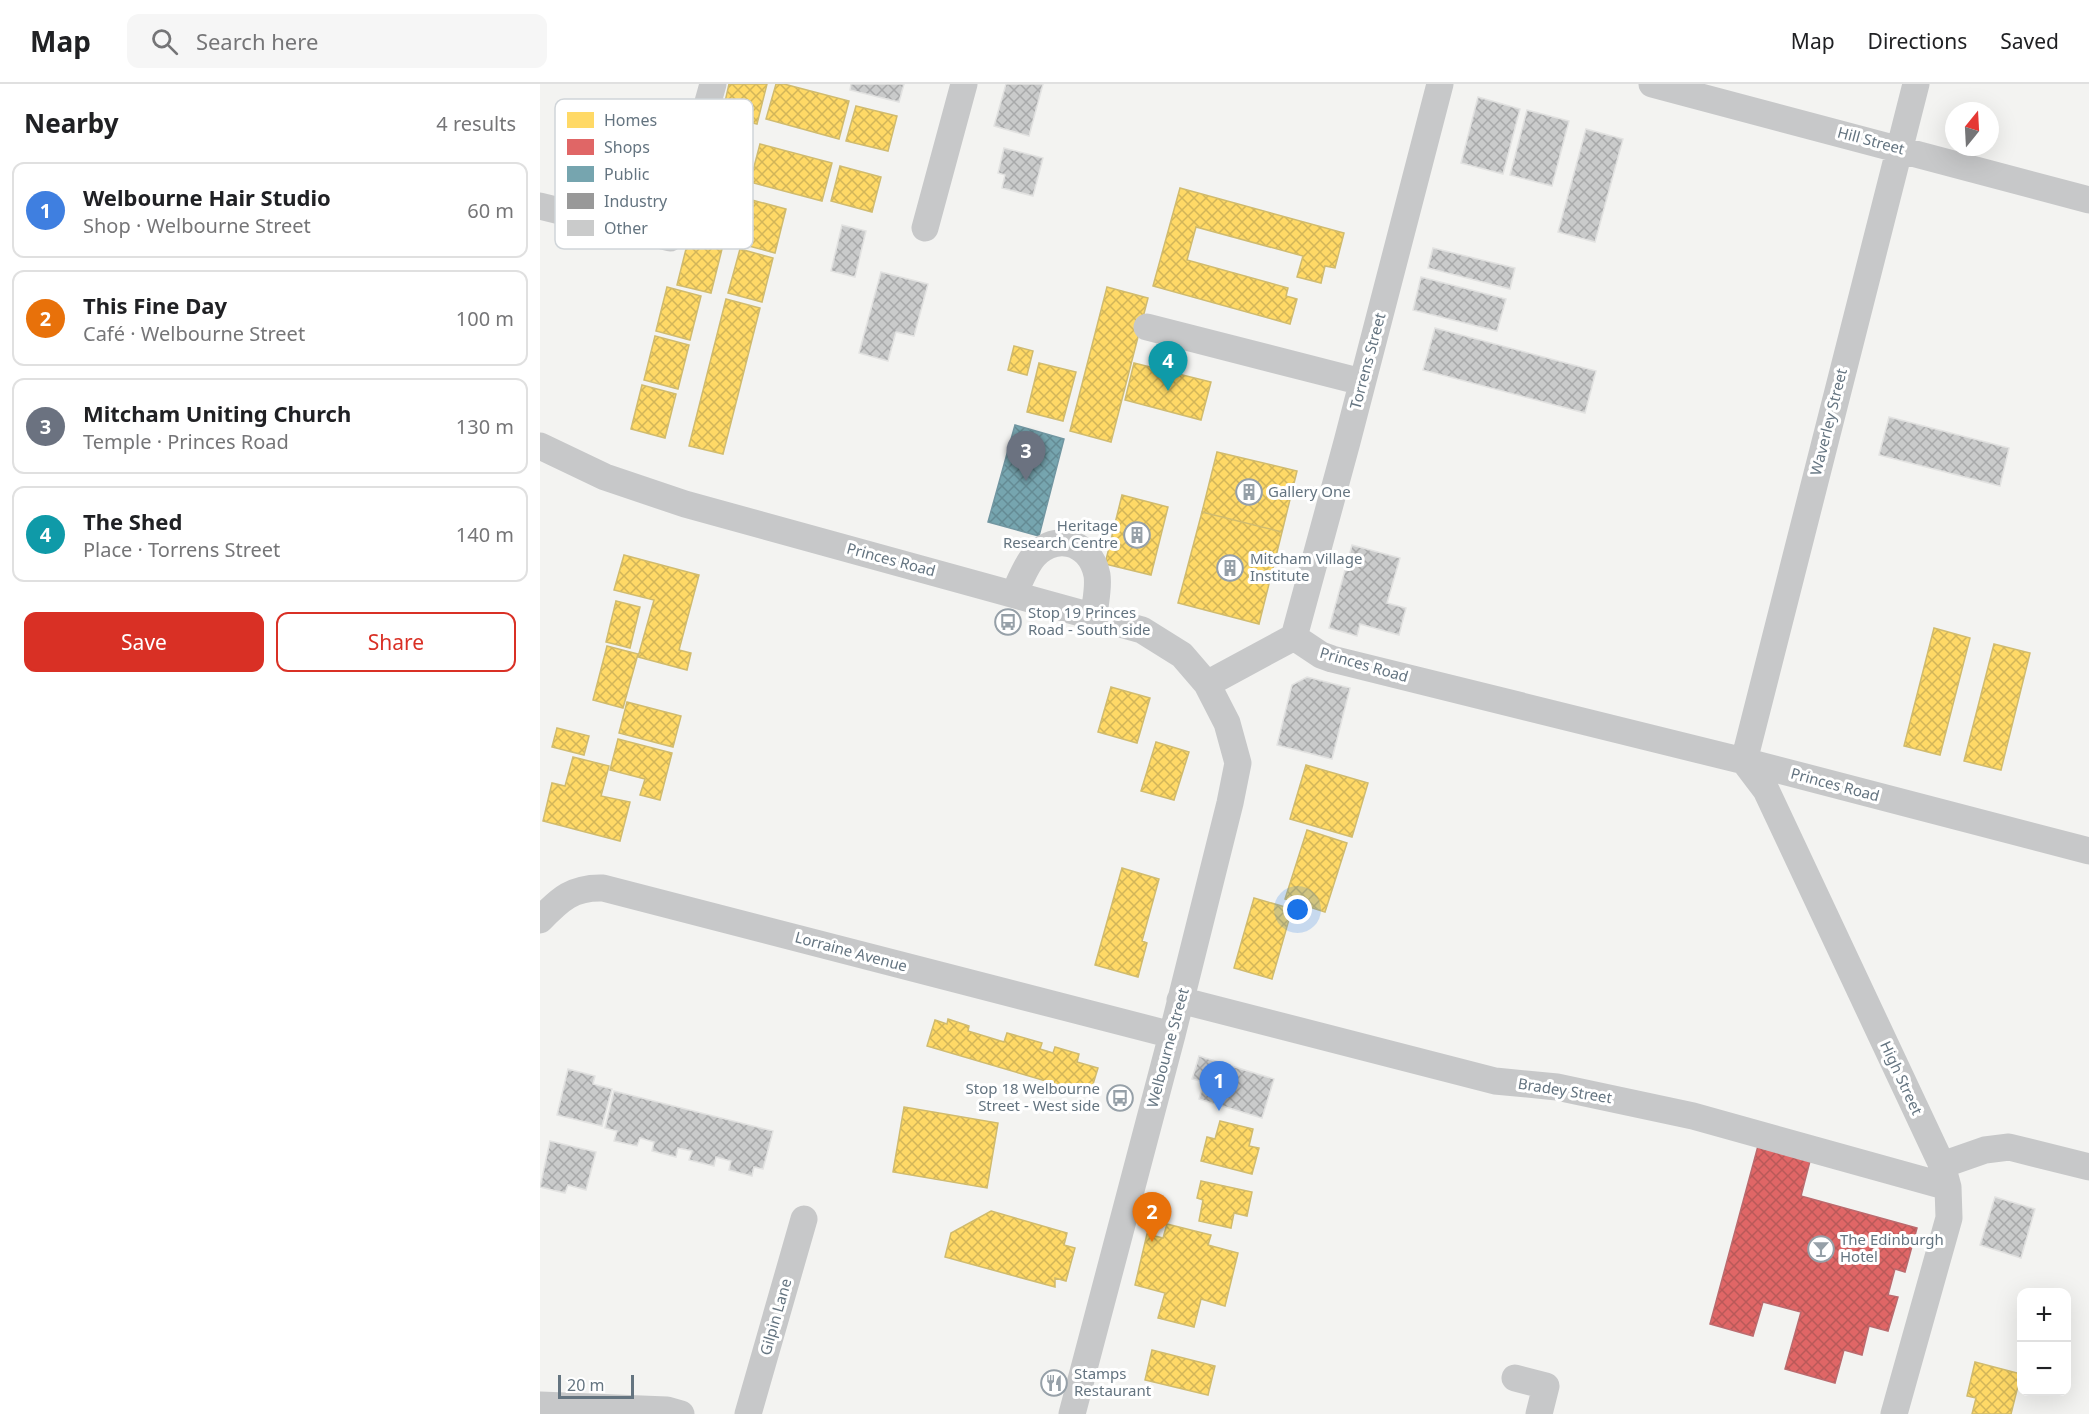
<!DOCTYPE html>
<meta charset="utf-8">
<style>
body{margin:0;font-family:"Noto Sans",sans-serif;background:#f6f6f6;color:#202124}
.controls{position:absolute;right:18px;bottom:18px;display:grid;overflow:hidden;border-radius:12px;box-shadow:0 6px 24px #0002}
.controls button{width:54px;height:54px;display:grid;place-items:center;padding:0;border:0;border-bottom:2px solid #e0e0e0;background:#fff;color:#202124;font:30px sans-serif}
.compass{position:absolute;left:1405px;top:18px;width:54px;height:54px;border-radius:50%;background:#fff;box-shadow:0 6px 24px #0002;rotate:18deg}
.scale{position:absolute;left:18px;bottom:15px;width:76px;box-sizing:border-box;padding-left:6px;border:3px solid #647480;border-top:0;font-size:16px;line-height:21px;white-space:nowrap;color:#647480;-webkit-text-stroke:4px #fff;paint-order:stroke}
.you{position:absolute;left:758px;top:826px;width:21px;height:21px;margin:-15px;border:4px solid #fff;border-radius:50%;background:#1a73e8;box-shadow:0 0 0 9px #1a73e833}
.badge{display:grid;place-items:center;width:39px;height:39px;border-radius:50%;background:#d93025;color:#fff;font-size:20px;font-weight:700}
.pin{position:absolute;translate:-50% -50px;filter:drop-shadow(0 2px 3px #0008)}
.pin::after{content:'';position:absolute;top:32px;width:21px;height:18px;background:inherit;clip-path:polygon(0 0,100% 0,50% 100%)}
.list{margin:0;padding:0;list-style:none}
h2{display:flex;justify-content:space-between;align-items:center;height:78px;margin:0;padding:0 24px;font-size:26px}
h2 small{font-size:20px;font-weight:400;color:#757577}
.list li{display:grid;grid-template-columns:39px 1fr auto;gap:18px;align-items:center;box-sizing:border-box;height:96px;margin:0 12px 12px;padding:0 12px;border:2px solid #e0e0e0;border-radius:12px}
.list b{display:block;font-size:22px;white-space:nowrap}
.list p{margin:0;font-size:20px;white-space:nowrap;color:#757577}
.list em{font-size:20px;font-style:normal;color:#757577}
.actions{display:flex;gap:12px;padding:18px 24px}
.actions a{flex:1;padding:14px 0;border:2px solid #d93025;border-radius:12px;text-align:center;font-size:21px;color:#d93025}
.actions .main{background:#d93025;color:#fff}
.icon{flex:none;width:33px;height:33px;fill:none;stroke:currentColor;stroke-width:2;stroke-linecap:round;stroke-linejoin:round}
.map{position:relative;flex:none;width:1549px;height:1330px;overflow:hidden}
header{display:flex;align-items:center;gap:36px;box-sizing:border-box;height:84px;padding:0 30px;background:#fff;border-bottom:2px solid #e0e0e0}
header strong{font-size:28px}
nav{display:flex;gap:33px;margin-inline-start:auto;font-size:21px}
.search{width:420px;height:54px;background:#f6f6f6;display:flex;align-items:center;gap:15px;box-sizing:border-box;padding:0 21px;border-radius:12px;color:#757577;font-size:22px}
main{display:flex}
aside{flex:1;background:#fff}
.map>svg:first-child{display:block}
.homes{fill:url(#homes-cross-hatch);stroke:#d0bb6e;stroke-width:1.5}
.shops{fill:url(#shops-cross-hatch);stroke:#bb6a6e;stroke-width:1.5}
.public{fill:url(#public-cross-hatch);stroke:#7196a1;stroke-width:1.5}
.building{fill:url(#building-cross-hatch);stroke:#e2e2e1;stroke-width:1.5}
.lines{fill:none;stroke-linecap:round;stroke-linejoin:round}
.minor{stroke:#c7c8c9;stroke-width:27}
.labels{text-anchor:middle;stroke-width:6;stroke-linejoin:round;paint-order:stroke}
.street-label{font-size:15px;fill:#647480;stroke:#fff}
.poi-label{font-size:15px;fill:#647480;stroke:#fff;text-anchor:start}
.key{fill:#fff;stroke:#d0d5d9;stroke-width:1.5}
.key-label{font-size:16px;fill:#647480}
</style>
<header>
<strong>Map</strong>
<div class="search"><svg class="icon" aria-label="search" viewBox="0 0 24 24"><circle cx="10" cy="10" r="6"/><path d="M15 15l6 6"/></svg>Search here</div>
<nav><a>Map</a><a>Directions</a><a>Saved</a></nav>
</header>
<main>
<aside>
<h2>Nearby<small>4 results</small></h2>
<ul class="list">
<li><span class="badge" style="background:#3f7fe0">1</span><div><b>Welbourne Hair Studio</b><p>Shop · Welbourne Street</p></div><em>60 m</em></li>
<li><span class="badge" style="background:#e8710a">2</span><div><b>This Fine Day</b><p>Café · Welbourne Street</p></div><em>100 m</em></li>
<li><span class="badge" style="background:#6b7280">3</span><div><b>Mitcham Uniting Church</b><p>Temple · Princes Road</p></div><em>130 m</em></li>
<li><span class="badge" style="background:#0f9aa8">4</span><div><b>The Shed</b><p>Place · Torrens Street</p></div><em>140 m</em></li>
</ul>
<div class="actions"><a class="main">Save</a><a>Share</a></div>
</aside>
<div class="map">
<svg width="1549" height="1330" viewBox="0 0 1549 1330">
<defs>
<pattern id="homes-cross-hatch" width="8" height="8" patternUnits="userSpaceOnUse" patternTransform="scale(1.5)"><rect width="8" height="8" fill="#ffd966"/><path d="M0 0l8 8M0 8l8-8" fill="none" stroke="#d2b559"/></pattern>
<pattern id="shops-cross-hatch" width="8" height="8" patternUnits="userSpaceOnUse" patternTransform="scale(1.5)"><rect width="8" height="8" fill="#e06666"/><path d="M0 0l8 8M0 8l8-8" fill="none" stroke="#b95959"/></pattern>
<pattern id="public-cross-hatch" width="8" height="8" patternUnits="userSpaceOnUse" patternTransform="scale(1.5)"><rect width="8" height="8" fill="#76a5af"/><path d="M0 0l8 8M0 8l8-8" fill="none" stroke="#648b94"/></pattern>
<pattern id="building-cross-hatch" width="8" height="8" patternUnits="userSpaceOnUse" patternTransform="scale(1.5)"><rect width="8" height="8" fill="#cacbcb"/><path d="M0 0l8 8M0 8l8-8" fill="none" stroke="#a8a9aa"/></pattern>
</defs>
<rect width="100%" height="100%" fill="#f3f3f1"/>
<path class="homes" d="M189,0H227L217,40L182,31Z
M236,0H244L309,17L299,55L226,35Z
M316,22L357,32L348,67L306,57Z
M220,60L292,79L282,117L210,98Z
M300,82L341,93L332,128L291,117Z
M640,104L804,149L795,184L785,182L781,199L757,193L763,172L656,143L647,176L748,204L746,212L757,215L750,240L613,202Z
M212,116L246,125L235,169L201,160Z
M148,157L182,165L171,209L137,201Z
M200,165L233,174L222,218L188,209Z
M127,203L161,212L150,256L116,247Z
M567,203L608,214L571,358L530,347Z
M186,215L220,224L183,370L149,362Z
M115,252L149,261L138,305L104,296Z
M474,262L493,267L487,291L468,286Z
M499,279L536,288L523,337L487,328Z
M594,279L671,298L661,336L585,316Z
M102,301L136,310L125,354L91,345Z
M677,368L757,387L742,448L662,428Z
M582,411L628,423L611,491L565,480Z
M662,428L742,448L719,540L638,519Z
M84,471L159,491L139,566L151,569L147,586L98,573L114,516L74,506Z
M76,517L100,523L90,564L66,558Z
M1394,544L1430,554L1400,671L1364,662Z
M1454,560L1490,569L1461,686L1424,677Z
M67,562L98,570L83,624L53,616Z
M571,603L610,614L597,659L558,648Z
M87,618L141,632L133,663L79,649Z
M17,644L49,652L44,671L12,663Z
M78,655L132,669L120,716L100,711L105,695L70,686Z
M616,658L649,668L634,716L601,707Z
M33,673L69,682L61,712L90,718L80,757L3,737L12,699L25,702Z
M766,681L828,699L812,753L750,735Z
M767,746L807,759L785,828L745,815Z
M582,784L619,795L602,857L607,859L598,893L555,881Z
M714,814L752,825L732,895L694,884Z
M408,935L429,942L428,947L464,958L467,949L502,959L500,965L513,969L515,963L539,970L537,978L558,984L550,1010L387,962L395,936L407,940Z
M364,1023L458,1039L447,1104L353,1088Z
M680,1037L713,1045L709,1062L719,1064L712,1090L661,1077L667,1053L675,1055Z
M661,1097L712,1108L707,1132L694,1129L691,1144L659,1137L663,1116L657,1114Z
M451,1127L527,1149L524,1161L535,1164L526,1197L515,1194V1203L405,1173L411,1149Z
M627,1140L671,1151L668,1161L698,1169L685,1222L661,1215L654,1243L618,1234L625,1209L595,1201L607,1150L623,1154Z
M612,1266L675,1282L668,1311L605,1296Z
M1435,1278L1481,1290L1471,1330H1432L1436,1314L1427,1312Z"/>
<path class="shops" d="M1218,1062L1270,1077L1261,1112L1377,1144L1365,1188L1355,1185L1348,1211L1358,1213L1348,1247L1329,1242L1322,1271L1304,1266L1295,1299L1245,1285L1261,1228L1223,1218L1213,1252L1170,1240Z"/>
<path class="public" d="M475,341L524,355L499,452L448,438Z"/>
<path class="building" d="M311,0H364L359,18L310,6Z
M466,0H503L489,52L454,42Z
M938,13L980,25L963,90L921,79Z
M987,26L1029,37L1012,102L970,91Z
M1046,45L1083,55L1055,158L1018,148Z
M464,64L503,74L493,112L462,104L465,91L458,89Z
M302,141L326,147L315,193L291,187Z
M893,164L975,184L970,205L888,184Z
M341,188L388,200L374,252L356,248L348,277L319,269Z
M881,193L966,215L957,247L873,226Z
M895,244L1056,287L1045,329L883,286Z
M1349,333L1469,364L1460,402L1339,371Z
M812,461L860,474L847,519L866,524L859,551L820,540L817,552L789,544Z
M767,593L810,604L792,675L737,661L752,601Z
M659,972L734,995L722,1034L659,1015L664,998L652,995Z
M28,985L55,992L53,1000L72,1005L62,1042L17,1031Z
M74,1007L233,1047L223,1085L214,1083L212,1092L189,1086L191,1077L176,1073L174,1082L149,1076L152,1067L138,1064L136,1073L112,1067L114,1058L100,1054L97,1062L74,1057L77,1047L65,1044Z
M10,1057L56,1068L46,1106L28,1101L25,1109L0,1103Z
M1455,1113L1495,1125L1481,1174L1440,1161Z"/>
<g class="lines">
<path class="minor" d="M1112,0L1549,116
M0,122L130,154L173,0
M385,144L424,0
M607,243L822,298
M0,362L65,393L145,420L602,546L642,571L667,600L687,639L698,679L690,719L632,951L532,1330
M474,510C479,499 484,486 491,476C511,448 550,455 557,491C559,504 555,519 554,532
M754,553L807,358L900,0
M667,600L754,553L781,571L792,575L1204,677L1549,767
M0,836C20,815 33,803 63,804L632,951
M640,916L955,997L1017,1003L1153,1032L1408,1103
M1402,1081L1445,1066L1469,1063L1549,1083
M975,1294L1006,1302L999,1330
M0,1321L127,1326L141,1330
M208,1330L264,1135
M1354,1330L1409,1134L1408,1103L1402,1081L1226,706L1204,677L1376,0"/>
</g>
<defs>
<g id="building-ring" transform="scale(1.35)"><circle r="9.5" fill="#fff" stroke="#96a0a8" stroke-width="1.5"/><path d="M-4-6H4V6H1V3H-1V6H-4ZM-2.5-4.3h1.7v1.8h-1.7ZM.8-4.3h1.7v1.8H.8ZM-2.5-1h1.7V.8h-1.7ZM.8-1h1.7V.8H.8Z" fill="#96a0a8"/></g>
<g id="bus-ring" transform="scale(1.35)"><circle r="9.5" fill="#fff" stroke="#96a0a8" stroke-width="1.5"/><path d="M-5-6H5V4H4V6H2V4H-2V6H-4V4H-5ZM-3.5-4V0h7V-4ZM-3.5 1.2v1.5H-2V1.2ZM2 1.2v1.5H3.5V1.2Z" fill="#96a0a8"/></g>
<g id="bar-ring" transform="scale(1.35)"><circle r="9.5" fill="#fff" stroke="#96a0a8" stroke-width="1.5"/><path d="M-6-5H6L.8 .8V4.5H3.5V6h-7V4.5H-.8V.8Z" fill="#96a0a8"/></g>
<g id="restaurant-ring" transform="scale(1.35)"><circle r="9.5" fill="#fff" stroke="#96a0a8" stroke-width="1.5"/><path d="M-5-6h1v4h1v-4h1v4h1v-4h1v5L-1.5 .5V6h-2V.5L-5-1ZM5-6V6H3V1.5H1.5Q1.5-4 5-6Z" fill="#96a0a8"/></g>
</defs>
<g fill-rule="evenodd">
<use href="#building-ring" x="709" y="408"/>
<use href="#building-ring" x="597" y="451"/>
<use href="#building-ring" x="690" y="484"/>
<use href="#bus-ring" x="468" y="538"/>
<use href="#bus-ring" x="580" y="1014"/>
<use href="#bar-ring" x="1281" y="1165"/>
<use href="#restaurant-ring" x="514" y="1299"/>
</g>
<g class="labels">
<g class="street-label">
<text transform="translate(1331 57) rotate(15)" y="5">Hill Street</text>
<text transform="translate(828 277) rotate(-75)" y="5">Torrens Street</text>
<text transform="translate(1289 338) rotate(-76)" y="5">Waverley Street</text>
<text transform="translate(351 476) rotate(15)" y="5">Princes Road</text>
<text transform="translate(824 581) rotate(16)" y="5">Princes Road</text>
<text transform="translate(1295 701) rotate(15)" y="5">Princes Road</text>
<text transform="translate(311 868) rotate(15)" y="5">Lorraine Avenue</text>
<text transform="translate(628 964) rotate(-75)" y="5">Welbourne Street</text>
<text transform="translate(1361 994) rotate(65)" y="5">High Street</text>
<text transform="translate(1025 1007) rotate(9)" y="5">Bradey Street</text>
<text transform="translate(236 1233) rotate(-74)" y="5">Gilpin Lane</text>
</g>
<g class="poi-label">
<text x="728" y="413">Gallery One</text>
<text x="578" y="447" text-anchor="end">Heritage<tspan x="578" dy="17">Research Centre</tspan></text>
<text x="710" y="480">Mitcham Village<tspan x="710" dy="17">Institute</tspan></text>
<text x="488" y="534">Stop 19 Princes<tspan x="488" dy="17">Road - South side</tspan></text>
<text x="560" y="1010" text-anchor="end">Stop 18 Welbourne<tspan x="560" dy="17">Street - West side</tspan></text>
<text x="1300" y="1161">The Edinburgh<tspan x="1300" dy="17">Hotel</tspan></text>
<text x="534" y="1295">Stamps<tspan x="534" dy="17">Restaurant</tspan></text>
</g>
</g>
<rect x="15" y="15" width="198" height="150" rx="9" class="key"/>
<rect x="27" y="28" width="27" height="16" fill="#ffd966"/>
<rect x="27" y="55" width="27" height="16" fill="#e06666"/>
<rect x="27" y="82" width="27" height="16" fill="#76a5af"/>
<rect x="27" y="109" width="27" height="16" fill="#999"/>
<rect x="27" y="136" width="27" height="16" fill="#cacbcb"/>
<g class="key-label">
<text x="64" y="42">Homes</text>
<text x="64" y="69">Shops</text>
<text x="64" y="96">Public</text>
<text x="64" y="123">Industry</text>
<text x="64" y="150">Other</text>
</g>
</svg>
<div class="controls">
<button>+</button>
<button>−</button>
</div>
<svg class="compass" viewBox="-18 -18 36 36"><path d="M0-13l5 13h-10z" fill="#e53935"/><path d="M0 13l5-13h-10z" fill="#757577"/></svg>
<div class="scale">20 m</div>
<div class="you"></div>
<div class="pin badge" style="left:679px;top:1027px;background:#3f7fe0">1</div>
<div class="pin badge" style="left:612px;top:1158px;background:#e8710a">2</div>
<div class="pin badge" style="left:486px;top:397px;background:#6b7280">3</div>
<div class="pin badge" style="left:628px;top:307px;background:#0f9aa8">4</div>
</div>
</main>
